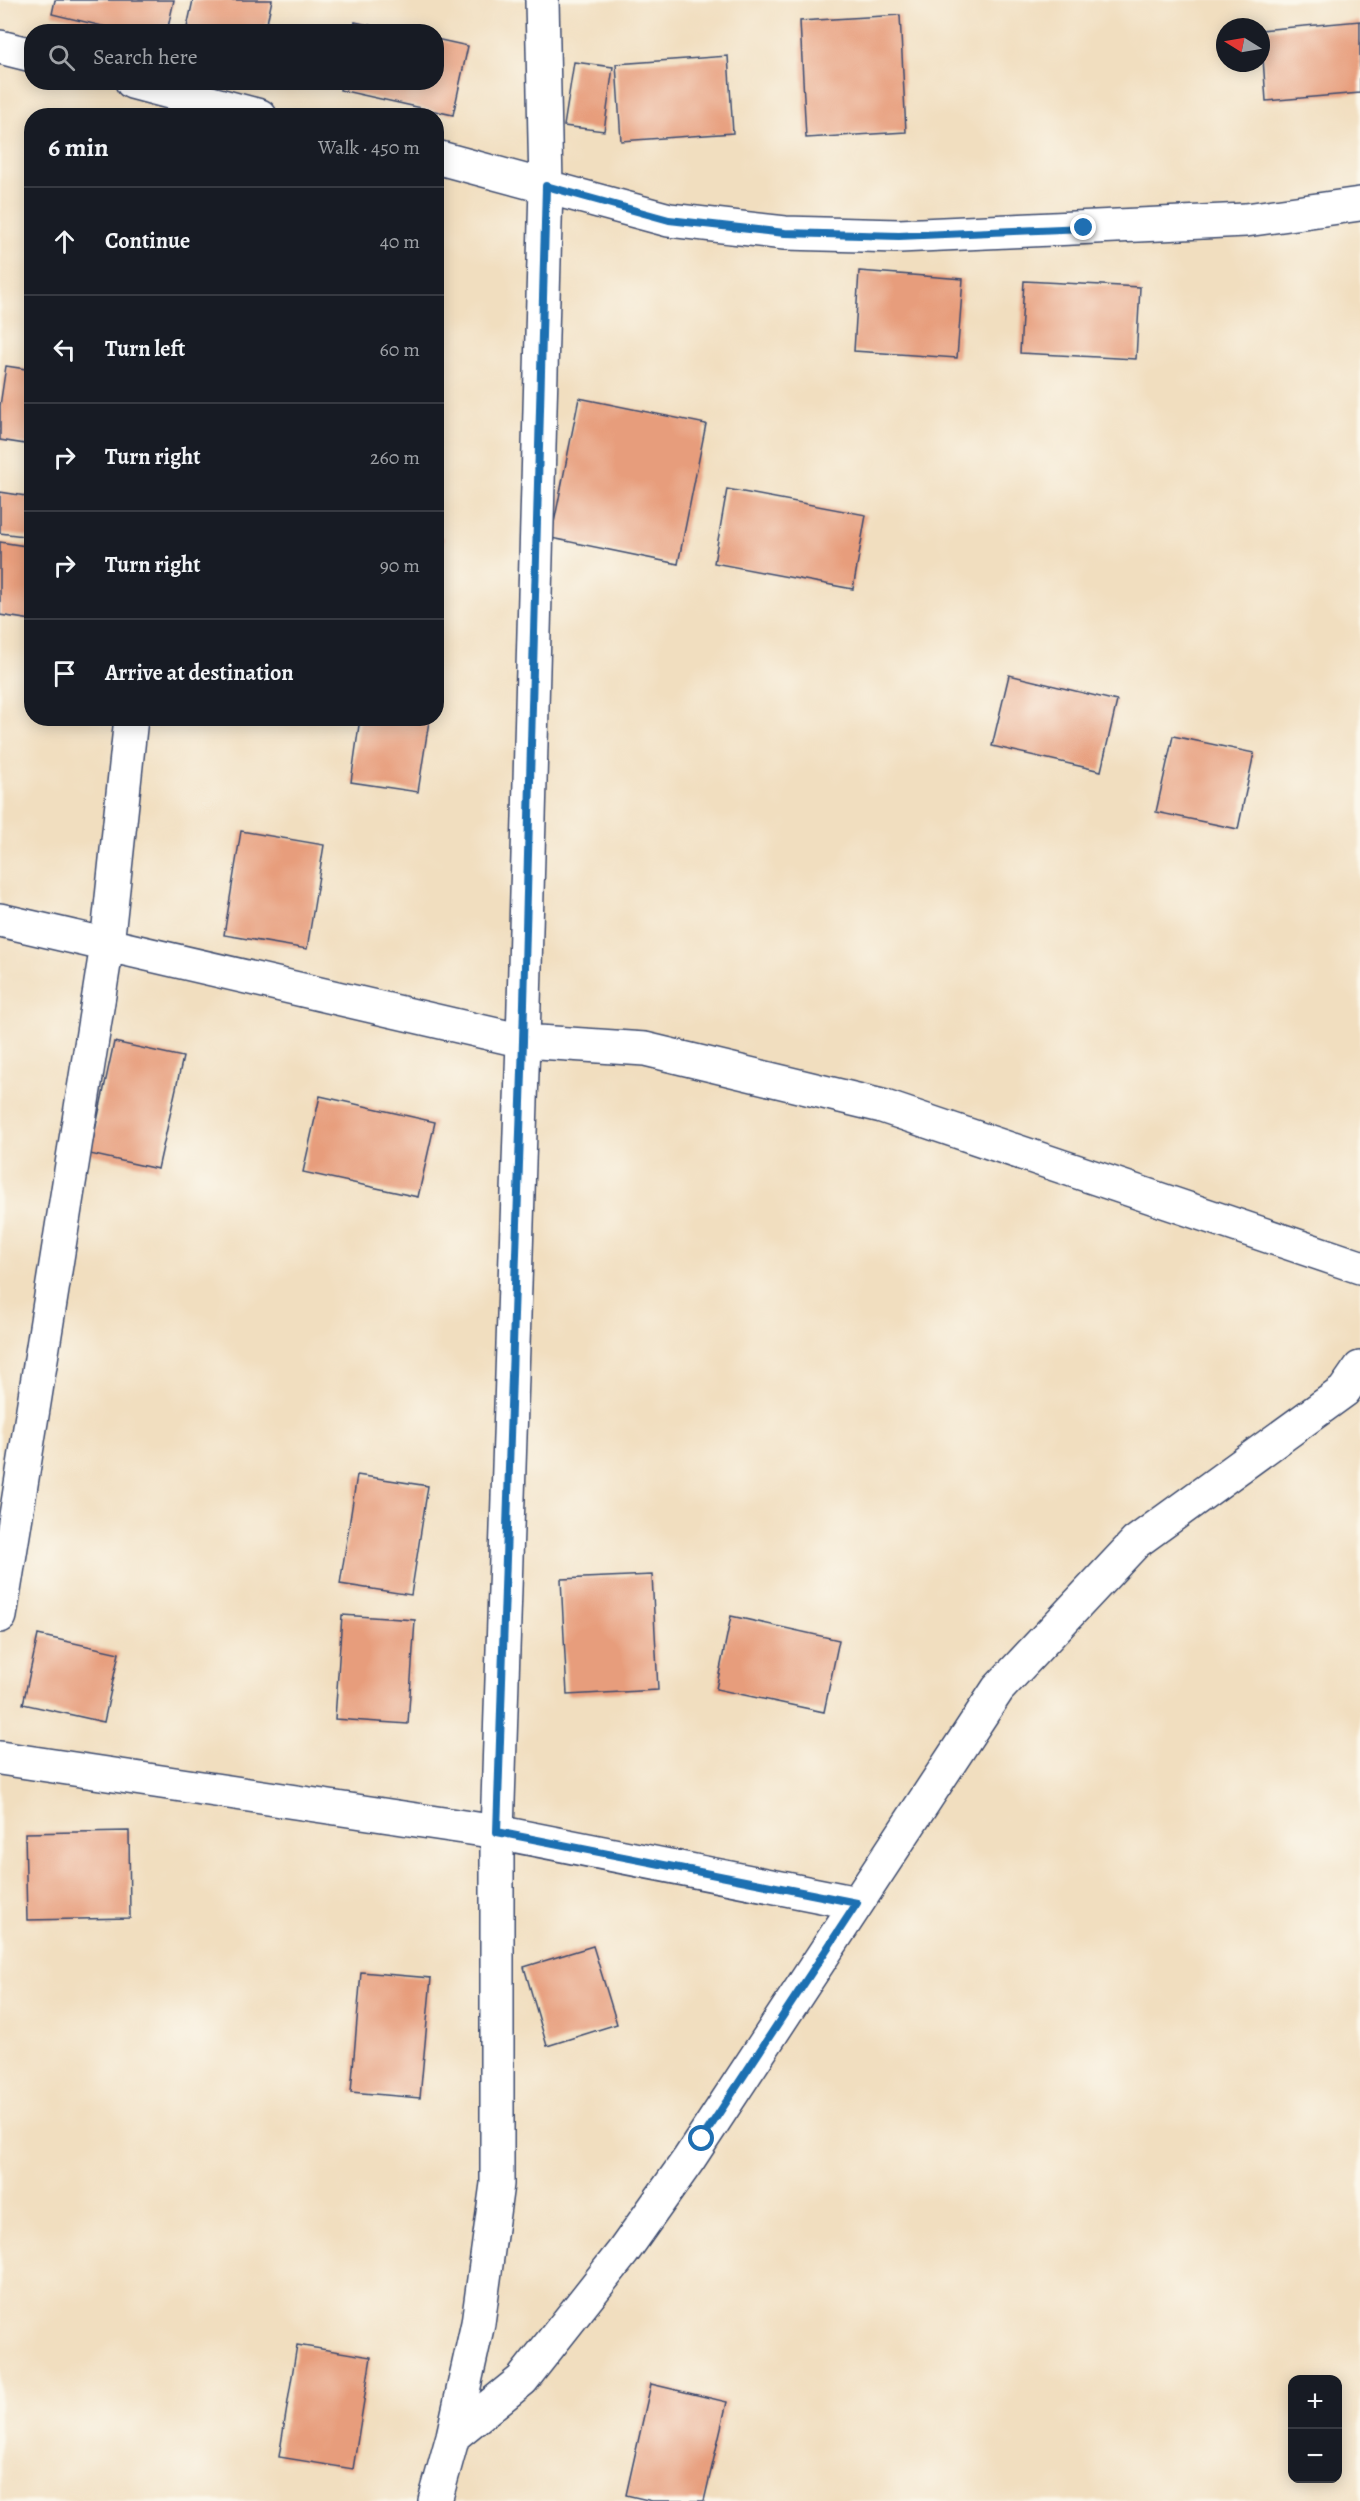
<!DOCTYPE html>
<meta charset="utf-8">
<style>
body{margin:0;font-family:Alegreya,serif;background:#20242c;color:#f1f3f6}
.controls{position:absolute;right:18px;bottom:18px;display:grid;overflow:hidden;border-radius:12px;box-shadow:0 3px 15px #0003}
.controls button{width:54px;height:54px;display:grid;place-items:center;padding:0;border:0;border-bottom:2px solid #363941;background:#171b24;color:#f1f3f6;font:30px sans-serif}
.compass{position:absolute;left:1216px;top:18px;width:54px;height:54px;border-radius:50%;background:#171b24;box-shadow:0 3px 15px #0003;rotate:281deg}
.stop{position:absolute;width:18px;height:18px;margin:-14px;border:4px solid #1f6fb2;border-radius:50%;background:#fff}
.stop.end{background:#1f6fb2;border-color:#fff;box-shadow:0 2px 6px #0008}
.list{margin:0;padding:0;list-style:none}
h2{display:flex;justify-content:space-between;align-items:center;height:78px;margin:0;padding:0 24px;font-size:26px}
h2 small{font-size:20px;font-weight:400;color:#9ea1a6}
.list li{display:grid;grid-template-columns:39px 1fr auto;gap:18px;align-items:center;box-sizing:border-box;height:108px;padding:0 24px;border-top:2px solid #363941}
.list b{display:block;font-size:22px;white-space:nowrap}
.list em{font-size:20px;font-style:normal;color:#9ea1a6}
.icon{flex:none;width:33px;height:33px;fill:none;stroke:currentColor;stroke-width:2;stroke-linecap:round;stroke-linejoin:round}
.map{position:relative;flex:none;width:1360px;height:2501px;overflow:hidden}
.search{position:absolute;background:#171b24;box-shadow:0 3px 15px #0003;left:24px;top:24px;width:420px;height:66px;display:flex;align-items:center;gap:15px;box-sizing:border-box;padding:0 21px;border-radius:24px;color:#9ea1a6;font-size:22px}
.panel{position:absolute;background:#171b24;box-shadow:0 3px 15px #0003;left:24px;top:108px;width:420px;height:618px;border-radius:24px}
.map>svg:first-child{display:block}
.building{fill:#e79d7b}
.lines{fill:none;stroke-linecap:round;stroke-linejoin:round}
.minor-casing{stroke:#3b496d;stroke-width:36}
.minor{stroke:#fff;stroke-width:33}
.route{stroke:#1f6fb2;stroke-width:8}
</style>
<div class="map">
<svg width="1360" height="2501" viewBox="0 0 1360 2501">
<rect width="100%" height="100%" fill="#fbf7ec"/>
<filter id="ink" filterUnits="userSpaceOnUse"><feTurbulence type="fractalNoise" baseFrequency=".0167" numOctaves="2"/><feDisplacementMap in="SourceGraphic" scale="12" xChannelSelector="R" yChannelSelector="G"/><feConvolveMatrix kernelMatrix="1 2 1 2 8 2 1 2 1" color-interpolation-filters="sRGB"/></filter>
<filter id="wash" filterUnits="userSpaceOnUse"><feTurbulence type="fractalNoise" baseFrequency=".008" numOctaves="4" result="noise"/><feDisplacementMap in="SourceGraphic" scale="24" xChannelSelector="R" yChannelSelector="G"/><feGaussianBlur stdDeviation="1.35" result="paint"/><feColorMatrix in="noise" values="0 0 0 0 0 0 0 0 0 0 0 0 0 0 0 0 0 1.4 0 .05"/><feComposite in="paint" operator="in"/></filter>
<g filter="url(#wash)">
<rect width="100%" height="100%" fill="#f1debf"/>
<g id="blocks">
<path class="building" d="M55,0H174L167,32H127L52,14Z
M193,0H272L265,32H186Z
M900,15L906,132L806,138L800,21Z
M1360,21V93L1266,101L1261,30Z
M355,22L396,31V32H353Z
M436,39L468,46L453,115L340,90L341,82H436Z
M728,56L733,133L621,141L616,64Z
M574,62L613,67L604,131L564,126Z
M859,271L963,279L957,358L854,351Z
M1024,281L1140,287L1136,359L1020,353Z
M6,366L32,370V445L0,440V406Z
M579,398L706,424L678,564L551,538Z
M727,489L866,515L853,589L714,563Z
M0,492L32,497V537L0,533Z
M436,537H444L438,588H436Z
M0,542L32,547V620L0,615Z
M1009,675L1117,701L1101,771L992,746Z
M360,718H414L429,721L418,792L351,782Z
M1173,736L1254,753L1238,829L1156,812Z
M241,831L324,845L307,949L224,935Z
M114,1042L183,1057L158,1169L90,1154Z
M320,1096L435,1122L418,1197L303,1172Z
M357,1475L428,1486L411,1595L340,1584Z
M652,1575L658,1690L567,1695L561,1579Z
M342,1615L415,1620L408,1724L335,1719Z
M731,1616L839,1640L824,1712L716,1689Z
M38,1635L119,1653L104,1722L23,1704Z
M129,1831L130,1918L27,1920L25,1833Z
M593,1946L617,2024L547,2046L524,1967Z
M361,1972L431,1978L420,2098L351,2092Z
M297,2345L371,2357L353,2469L279,2457Z
M651,2384L727,2402L704,2501H652L626,2495Z"/>
</g>
</g>
<g filter="url(#ink)">
<use href="#blocks" fill-opacity="0" stroke="#3b496d" stroke-width="1.5"/>
<g class="lines">
<g class="minor-casing">
<path id="minor" d="M0,47L32,55
M132,82L260,116
M436,157L669,220L785,233L899,236L1246,220L1360,204
M0,920L523,1041L645,1049L882,1106L1360,1267
M0,1616L107,945L131,718
M0,1758L497,1832L857,1903
M453,2436L522,2380L623,2252L689,2159L998,1689L1136,1542L1344,1391L1360,1368
M435,2501L453,2436L478,2323L497,2184V1832L523,1041L546,186L542,0"/>
</g>
<use href="#minor" class="minor"/>
</g>
</g>
<g class="lines" filter="url(#ink)">
<path class="route" d="M702,2139L857,1903L497,1832L523,1041L546,186L669,220L785,233L899,236L1084,228"/>
</g>
</svg>
<div class="controls">
<button>+</button>
<button>−</button>
</div>
<svg class="compass" viewBox="-18 -18 36 36"><path d="M0-13l5 13h-10z" fill="#e53935"/><path d="M0 13l5-13h-10z" fill="#9ea1a6"/></svg>
<div class="stop" style="left:702px;top:2139px"></div>
<div class="stop end" style="left:1084px;top:228px"></div>
<div class="search"><svg class="icon" aria-label="search" viewBox="0 0 24 24"><circle cx="10" cy="10" r="6"/><path d="M15 15l6 6"/></svg>Search here</div>
<section class="panel">
<h2>6 min<small>Walk · 450 m</small></h2>
<ul class="list">
<li><svg class="icon" aria-label="ahead" viewBox="0 0 24 24"><path d="M12 20V5M6 11l6-6 6 6"/></svg><div><b>Continue</b></div><em>40 m</em></li>
<li><svg class="icon" aria-label="left" viewBox="0 0 24 24"><path d="M17 20v-9H6M10 6l-5 5 5 5"/></svg><div><b>Turn left</b></div><em>60 m</em></li>
<li><svg class="icon" aria-label="right" viewBox="0 0 24 24"><path d="M7 20v-9h11M14 6l5 5-5 5"/></svg><div><b>Turn right</b></div><em>260 m</em></li>
<li><svg class="icon" aria-label="right" viewBox="0 0 24 24"><path d="M7 20v-9h11M14 6l5 5-5 5"/></svg><div><b>Turn right</b></div><em>90 m</em></li>
<li><svg class="icon" aria-label="arrive" viewBox="0 0 24 24"><path d="M6 21V4h12l-3 4 3 4H6"/></svg><div><b>Arrive at destination</b></div></li>
</ul>
</section>
</div>
